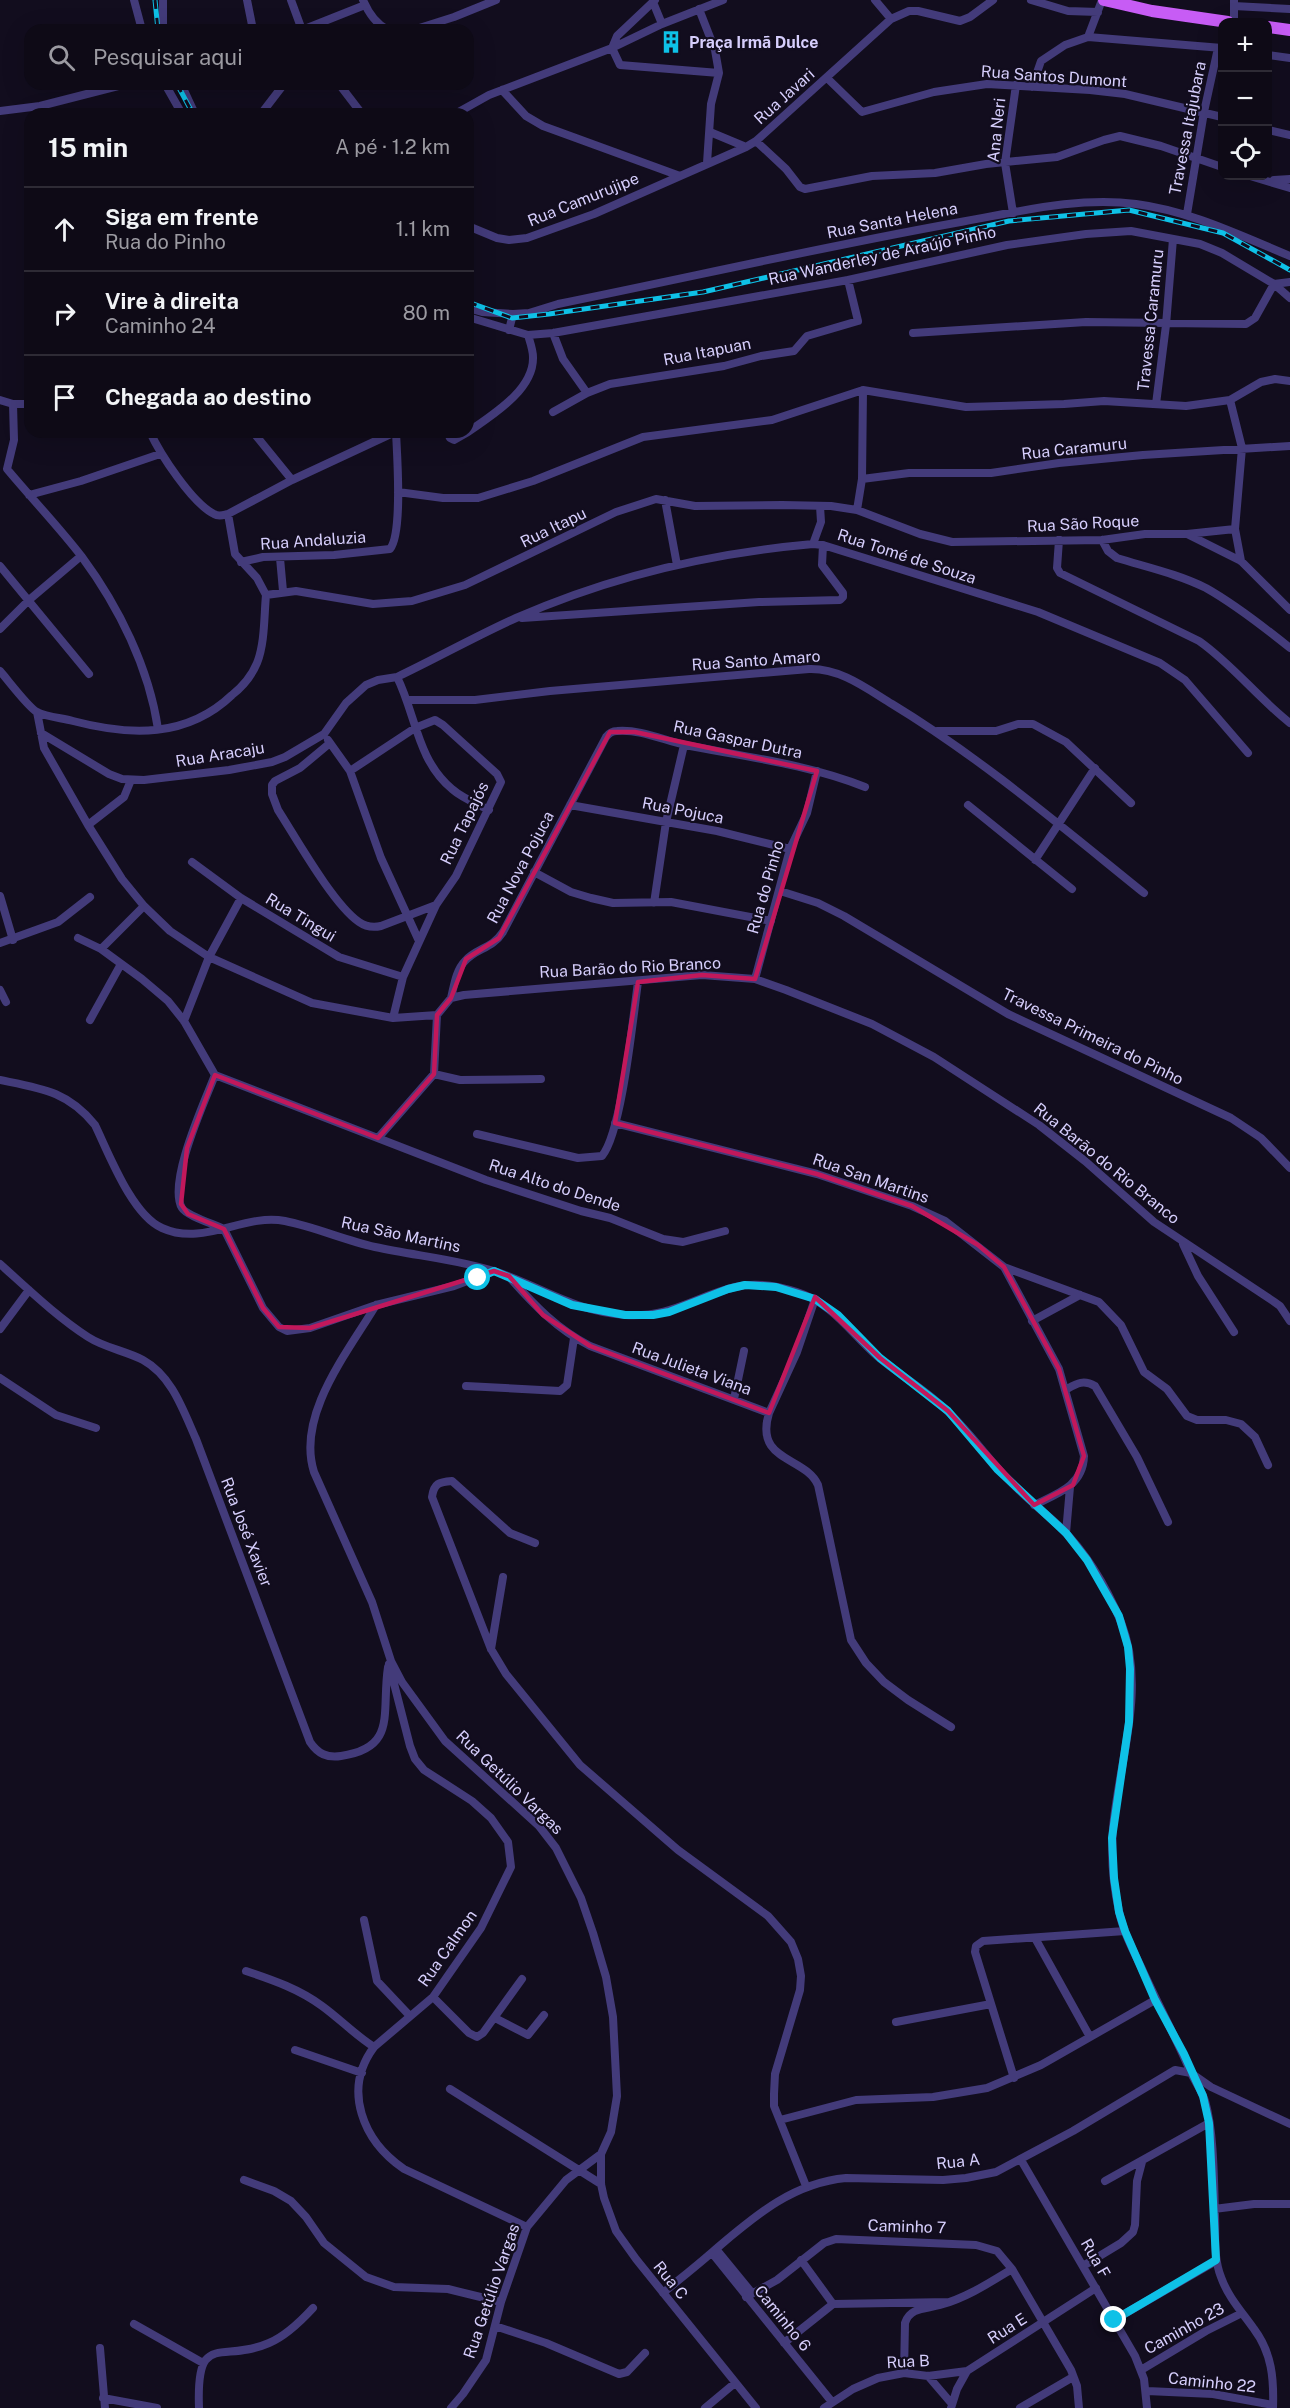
<!DOCTYPE html>
<html lang="pt">
<meta charset="utf-8">
<style>
body{margin:0;font-family:"Public Sans",sans-serif;background:#17131f;color:#f1f3f6}
.controls{position:absolute;right:18px;top:18px;display:grid;overflow:hidden;border-radius:12px;box-shadow:0 6px 24px #0002}
.controls button{width:54px;height:54px;display:grid;place-items:center;padding:0;border:0;border-bottom:2px solid #2e2b35;background:#0e0a16;color:#f1f3f6;font:30px sans-serif}
.stop{position:absolute;width:18px;height:18px;margin:-14px;border:4px solid #0ec1e7;border-radius:50%;background:#fff}
.stop.end{background:#0ec1e7;border-color:#fff;box-shadow:0 2px 6px #0008}
.list{margin:0;padding:0;list-style:none}
h2{display:flex;justify-content:space-between;align-items:center;height:78px;margin:0;padding:0 24px;font-size:26px}
h2 small{font-size:20px;font-weight:400;color:#9b9aa1}
.list li{display:grid;grid-template-columns:39px 1fr auto;gap:18px;align-items:center;box-sizing:border-box;height:84px;padding:0 24px;border-top:2px solid #2e2b35}
.list b{display:block;font-size:22px;white-space:nowrap}
.list p{margin:0;font-size:20px;white-space:nowrap;color:#9b9aa1}
.list em{font-size:20px;font-style:normal;color:#9b9aa1}
.icon{flex:none;width:33px;height:33px;fill:none;stroke:currentColor;stroke-width:2;stroke-linecap:round;stroke-linejoin:round}
.map{position:relative;flex:none;width:1290px;height:2408px;overflow:hidden}
.search{position:absolute;background:#0e0a16;box-shadow:0 6px 24px #0002;left:24px;top:24px;width:450px;height:66px;display:flex;align-items:center;gap:15px;box-sizing:border-box;padding:0 21px;border-radius:18px;color:#9b9aa1;font-size:22px}
.panel{position:absolute;background:#0e0a16;box-shadow:0 6px 24px #0002;left:24px;top:108px;width:450px;height:330px;border-radius:18px}
.map>svg:first-child{display:block}
.lines{fill:none;stroke-linecap:round;stroke-linejoin:round}
.street{stroke:#433b7a;stroke-width:8}
.primary{stroke:#c75cf5;stroke-width:12}
.rail-casing{stroke:#0ec1e7;stroke-width:5}
.rail{stroke:#120d1e;stroke-width:3;stroke-dasharray:9;stroke-linecap:butt}
.route{stroke:#0ec1e7;stroke-width:8}
.marked{fill:none;stroke:#c2185b;stroke-width:4.5;stroke-linejoin:round}
.labels{text-anchor:middle;stroke-width:4.5;stroke-linejoin:round;paint-order:stroke}
.poi-label{font-size:16px;font-weight:bold;fill:#d6cefc;stroke:#120d1e;text-anchor:start}
.street-label{font-size:16px;fill:#d6cefc;stroke:#120d1e}
</style>
<div class="map">
<svg width="1290" height="2408" viewBox="0 0 1290 2408">
<rect width="100%" height="100%" fill="#120d1e"/>
<g class="lines">
<path class="street" d="M134,0L142,30
M163,0V30
M247,0L253,30
M291,0L302,30
M363,0C368,12 376,24 388,30
M875,0L891,19
M1031,0L1068,11L1098,12
M1234,0V22
M653,2L662,24
M1234,6L1290,9
M699,9L715,50L719,73L711,104L707,163
M302,30L365,5
M413,30L454,17L496,0
M1088,37L1222,48
M612,48L620,65L719,73
M612,48L617,36L655,0
M1268,55L1290,58
M827,78L862,112L934,92L987,84L1090,90L1125,94L1222,117
M165,84L182,114
M181,84L195,114
M339,84L362,114
M1032,87L1041,61L1065,45L1088,37L1102,0
M502,90L526,116L543,126L680,176
M0,111L40,106L126,84
M261,114L284,84
M455,114L489,95L612,48L662,24L723,0
M1268,130L1290,135
M710,132L746,147
M756,141L786,169L800,187L805,189L872,176L935,173L986,164L1057,157L1104,140L1120,136L1161,146L1222,167
M1250,176L1290,188
M1274,180L1290,179
M1013,213L1005,163L1016,85
M1187,214L1204,112L1218,48
M468,226L497,238L509,240L527,238L594,214L746,147L756,141L891,19L909,11H918L960,21L970,17L993,0
M468,308L482,312L513,314
M468,317L528,335L553,333L848,280L1007,245L1086,234L1131,231L1200,244L1222,253L1274,284L1290,298
M509,330L513,314L529,313L558,304C691,277 822,247 955,223C1014,213 1076,196 1136,204C1190,211 1239,235 1290,256
M553,333L563,359L587,393
M913,333L1086,322L1246,324L1255,318L1274,284L1290,282
M0,400L13,404H30
M1230,400L1242,448L1235,529L1241,561
M13,404L14,440L7,469C32,499 59,527 82,557C119,607 149,668 158,729
M1156,404L1166,325L1173,239
M553,412L587,393L610,384L724,366L761,356L794,351L807,336L858,321L848,280
M150,432C160,454 192,503 214,514C219,517 223,515 228,514L292,480L395,432
M253,432L292,480
M447,432L450,438L454,440L468,432
M468,432C492,415 534,390 533,357C533,350 530,342 528,335
M862,479L909,473H991L1059,463L1143,455L1290,446
M398,492L443,498H478L533,481L643,437L772,420L863,390L966,407L1064,404L1104,401L1186,406L1230,400L1261,382L1275,379L1290,381
M29,495L81,481L160,454
M665,500L677,565
M857,510L862,479L863,390
M228,514L235,554L257,578L266,595
M1187,534L1235,529
M1059,540L1057,568L1060,573L1199,641C1232,664 1258,698 1290,723
M1102,540L1108,551L1117,558C1146,567 1178,574 1206,588C1236,605 1264,627 1290,648
M813,544L821,522L820,506
M280,558L283,591
M241,562L263,557L334,555L390,549C403,533 397,455 396,432
M0,566L89,674
M266,595L296,591L373,604L412,601L465,585L616,512L656,499L695,506L782,505L831,506L857,510L920,534L952,542L1102,540L1145,534H1187L1241,561L1290,610
M522,618L759,602L840,600L843,597V593L822,565L823,545
M0,629L29,600L81,556
M0,671C8,680 28,707 37,712C47,717 62,718 73,721C130,736 187,738 232,695C242,687 252,675 257,663C265,643 264,616 266,595
M397,677C416,715 417,760 452,789C462,798 477,804 489,810
M408,700H475L550,691L809,669C840,668 866,688 892,704C981,758 1062,827 1144,893
M37,712L44,748L88,825L122,879L144,906L170,931L209,957L312,1003L393,1018L437,1015L451,998L464,995L702,975L755,979L786,990L872,1024L934,1057L1039,1125L1085,1161L1154,1222L1273,1301L1280,1306L1290,1321
M937,731H996L1018,724H1033L1066,742L1131,803
M41,733L109,774L122,779L144,780L229,770L272,762L285,757L324,734L346,703L366,685L378,680L397,677C437,658 476,636 516,618C609,577 712,553 813,544L823,545L1038,612L1160,663L1185,680L1248,753
M328,740L350,771L381,858L419,941
M330,743L300,768L275,781L272,785V794L278,810C296,838 333,904 359,922C366,927 372,928 381,926L436,905
M350,771L415,728L435,720L443,725L497,774L501,782L456,876L436,905L403,977L393,1018
M570,805L717,831L790,849
M968,805L1072,889
M88,825L124,797L131,780
M1035,860L1095,768
M192,862L241,898L339,957L403,977
M534,872L571,892L591,898L613,903L671,902L771,921
M780,891L818,903L844,916L1008,1014L1231,1118L1261,1138L1290,1168
M0,896L13,940
M654,903L666,822L684,745
M78,938L101,949L142,979L168,1001L184,1021L215,1075L486,1180L581,1211L610,1218L663,1239L683,1242L725,1231
M0,943L58,922L90,897
M101,949L144,906
M755,979L790,849L807,813L817,771
M0,990L6,1002
M451,998C454,986 456,970 465,961C476,948 492,949 503,932L606,737C609,733 612,731 617,731C640,729 663,740 685,745C746,757 807,764 865,787
M90,1020L121,964
M184,1021L209,957L241,898
M434,1074L460,1080L541,1079
M215,1075C205,1101 167,1183 182,1208C187,1216 214,1224 224,1229L263,1308L279,1327L287,1331L310,1328L376,1305L454,1286L494,1271
M0,1080C40,1088 68,1091 95,1125C109,1154 132,1215 162,1228C204,1247 243,1213 285,1221C315,1227 344,1240 375,1247C416,1256 457,1259 497,1272C542,1287 576,1312 625,1315C671,1318 694,1297 735,1287C755,1282 778,1286 797,1292C832,1303 850,1332 877,1356C898,1374 923,1388 943,1407C969,1430 988,1460 1013,1484C1027,1499 1044,1512 1059,1526C1086,1552 1107,1588 1121,1622C1147,1688 1119,1761 1113,1828C1111,1855 1113,1885 1119,1911C1123,1932 1133,1950 1142,1969C1158,2004 1176,2038 1191,2073C1195,2082 1202,2091 1205,2101C1214,2131 1214,2182 1215,2215C1216,2235 1213,2257 1221,2277C1228,2297 1242,2312 1254,2329C1272,2353 1274,2379 1273,2408
M615,1123L817,1174L912,1206L945,1221L1004,1267L1059,1369L1084,1456C1083,1486 1057,1494 1034,1505
M477,1134L578,1158L602,1156C622,1132 633,1017 638,982
M378,1138L434,1074L437,1015
M1183,1244L1198,1276L1234,1332
M0,1264C28,1289 57,1317 88,1337C105,1348 126,1351 143,1360C172,1376 183,1410 196,1439L310,1742C318,1754 327,1758 341,1756C398,1748 381,1712 388,1667
M1004,1267L1099,1302L1121,1325L1144,1372L1167,1389L1187,1416L1197,1420H1226L1241,1424L1255,1437L1268,1465
M511,1279C535,1306 557,1329 590,1346L769,1413L797,1352L815,1299
M376,1305C348,1352 296,1415 314,1472L372,1602L391,1661L402,1682L445,1741L539,1826L556,1848L581,1898L593,1933L606,1977L613,2017L617,2096L611,2132L601,2154L566,2180L527,2227L501,2302L486,2360L463,2394L451,2408
M1032,1321L1080,1295
M0,1329L29,1290
M0,1378L56,1415L96,1428
M466,1386L560,1391L567,1385L574,1338
M1065,1390C1076,1384 1083,1379 1095,1386L1137,1457L1168,1522
M734,1399L744,1351
M769,1413C754,1462 805,1456 818,1485L851,1640L866,1663L884,1682L908,1700L951,1727
M1066,1533L1070,1487
M535,1543L510,1533L452,1481C439,1482 434,1483 432,1497L491,1649L506,1674L580,1765L678,1850L768,1916L791,1942L798,1959L801,1976L800,1990L775,2074L774,2094V2106L806,2186
M491,1649L503,1577
M389,1664L410,1746L415,1759L424,1770L472,1801L491,1818L508,1842L511,1867L481,1928L433,1997L374,2047C342,2090 363,2141 404,2169L527,2227
M364,1920L377,1981L409,2015
M1035,1938L1090,2037
M246,1971C273,1980 299,1989 322,2006C340,2019 355,2035 374,2047
M433,1997L469,2033L477,2037L483,2033L522,1979
M495,2018L528,2035L544,2015
M896,2022L991,2004
M295,2050L362,2073
M1014,2078L975,1952L976,1946L983,1941L1125,1931
M450,2089L601,2184
M780,2120L856,2100L933,2097L987,2088L1041,2065L1155,2000
M601,2154V2184L604,2198L616,2231L636,2259L756,2408
M1021,2160L1135,2356L1144,2379L1147,2408
M244,2180L274,2191L291,2201L306,2217L324,2243L366,2277L394,2287L448,2289L501,2302
M1105,2181L1209,2123
M1214,2209L1254,2204H1290
M716,2249L752,2293
M712,2253L832,2402
M801,2260L833,2304
M1083,2266L1121,2243L1133,2232L1135,2225L1137,2181L1142,2162
M663,2293C681,2278 699,2264 717,2248C756,2215 793,2183 846,2178L943,2180L966,2178L996,2172L1073,2131L1175,2070L1191,2073L1211,2087L1290,2124
M746,2297L777,2280L824,2243L836,2239L976,2245L997,2251L1012,2269L1071,2370L1077,2386L1079,2408
M1114,2320L1216,2261
M134,2324L203,2363
M495,2326L546,2343L619,2374L627,2372L645,2353
M784,2343L833,2304L949,2302
M100,2348L105,2408
M1141,2370L1206,2331L1242,2313
M904,2373L905,2323C910,2307 926,2309 940,2305C966,2298 989,2283 1012,2269
M928,2376L952,2404
M1147,2391L1213,2394L1273,2405
M103,2398L157,2408
M199,2408C196,2329 221,2364 269,2343C286,2336 301,2321 313,2308
M705,2408L735,2383
M824,2408L853,2389L878,2378L904,2373L928,2376L967,2371
M951,2408L957,2389L967,2371L1096,2288
M1020,2408L1073,2377"/>
<path class="primary" d="M1104,0L1152,11L1228,22
M1268,27L1290,30"/>
<g class="rail-casing">
<path id="rail" d="M155,0L158,30
M177,84L193,114
M468,302L512,318L549,314L703,292L1009,221L1129,210L1223,233L1290,270"/>
</g>
<use href="#rail" class="rail"/>
</g>
<g class="lines">
<path class="route" d="M478,1278L494,1271L572,1305L625,1315H653L669,1312L728,1289L745,1285L776,1287L815,1299L838,1315L880,1358L948,1411L997,1469L1066,1533L1087,1560L1119,1616L1128,1647L1130,1669L1129,1722L1112,1838L1114,1878L1119,1912L1125,1931L1155,2000L1184,2054L1203,2096L1209,2123L1216,2260L1114,2320"/>
</g>
<path class="marked" d="M610,732H635L817,771L755,979L702,975L638,982L615,1123L817,1174L912,1206L978,1245L1004,1267L1059,1369L1084,1456L1073,1485L1034,1505L948,1411L880,1358L815,1297L769,1413L590,1346L543,1315L509,1276L494,1271L310,1328L279,1327L263,1308L224,1229L188,1214L181,1204L187,1148L215,1075L378,1138L434,1074L437,1015L451,998L466,959L499,938Z"/>
<defs>
<g id="building-bare" transform="scale(1.8)"><path d="M-4-6H4V6H1V3H-1V6H-4ZM-2.5-4.3h1.7v1.8h-1.7ZM.8-4.3h1.7v1.8H.8ZM-2.5-1h1.7V.8h-1.7ZM.8-1h1.7V.8H.8Z" fill="#0ec1e7" stroke="#120d1e" stroke-width="2.5" paint-order="stroke"/></g>
</defs>
<g fill-rule="evenodd">
<use href="#building-bare" x="671" y="42"/>
</g>
<g class="labels">
<g class="poi-label">
<text x="689" y="48">Praça Irmã Dulce</text>
</g>
<g class="street-label">
<text transform="translate(1054 76) rotate(4)" y="6">Rua Santos Dumont</text>
<text transform="translate(784 96) rotate(-42)" y="6">Rua Javari</text>
<text transform="translate(1187 128) rotate(-79)" y="6">Travessa Itajubara</text>
<text transform="translate(996 130) rotate(-84)" y="6">Ana Neri</text>
<text transform="translate(583 199) rotate(-22)" y="6">Rua Camurujipe</text>
<text transform="translate(892 220) rotate(-11)" y="6">Rua Santa Helena</text>
<text transform="translate(882 255) rotate(-12)" y="6">Rua Wanderley de Araújo Pinho</text>
<text transform="translate(1150 320) rotate(-84)" y="6">Travessa Caramuru</text>
<text transform="translate(707 351) rotate(-11)" y="6">Rua Itapuan</text>
<text transform="translate(1074 448) rotate(-6)" y="6">Rua Caramuru</text>
<text transform="translate(1083 523) rotate(-3)" y="6">Rua São Roque</text>
<text transform="translate(553 527) rotate(-26)" y="6">Rua Itapu</text>
<text transform="translate(313 540) rotate(-4)" y="6">Rua Andaluzia</text>
<text transform="translate(907 556) rotate(18)" y="6">Rua Tomé de Souza</text>
<text transform="translate(756 660) rotate(-4)" y="6">Rua Santo Amaro</text>
<text transform="translate(738 739) rotate(12)" y="6">Rua Gaspar Dutra</text>
<text transform="translate(220 754) rotate(-9)" y="6">Rua Aracaju</text>
<text transform="translate(683 810) rotate(11)" y="6">Rua Pojuca</text>
<text transform="translate(464 823) rotate(-64)" y="6">Rua Tapajós</text>
<text transform="translate(520 867) rotate(-62)" y="6">Rua Nova Pojuca</text>
<text transform="translate(765 887) rotate(-74)" y="6">Rua do Pinho</text>
<text transform="translate(301 917) rotate(31)" y="6">Rua Tingui</text>
<text transform="translate(630 967) rotate(-3)" y="6">Rua Barão do Rio Branco</text>
<text transform="translate(1093 1036) rotate(26)" y="6">Travessa Primeira do Pinho</text>
<text transform="translate(1107 1163) rotate(39)" y="6">Rua Barão do Rio Branco</text>
<text transform="translate(871 1178) rotate(19)" y="6">Rua San Martins</text>
<text transform="translate(555 1185) rotate(18)" y="6">Rua Alto do Dende</text>
<text transform="translate(401 1234) rotate(12)" y="6">Rua São Martins</text>
<text transform="translate(692 1368) rotate(20)" y="6">Rua Julieta Viana</text>
<text transform="translate(247 1532) rotate(69)" y="6">Rua José Xavier</text>
<text transform="translate(510 1782) rotate(44)" y="6">Rua Getúlio Vargas</text>
<text transform="translate(447 1948) rotate(-55)" y="6">Rua Calmon</text>
<text transform="translate(958 2161) rotate(-6)" y="6">Rua A</text>
<text transform="translate(907 2226) rotate(2)" y="6">Caminho 7</text>
<text transform="translate(1096 2258) rotate(60)" y="6">Rua F</text>
<text transform="translate(671 2280) rotate(51)" y="6">Rua C</text>
<text transform="translate(491 2291) rotate(-71)" y="6">Rua Getúlio Vargas</text>
<text transform="translate(783 2318) rotate(51)" y="6">Caminho 6</text>
<text transform="translate(1007 2328) rotate(-32)" y="6">Rua E</text>
<text transform="translate(1184 2328) rotate(-29)" y="6">Caminho 23</text>
<text transform="translate(908 2361) rotate(-3)" y="6">Rua B</text>
<text transform="translate(1212 2382) rotate(6)" y="6">Caminho 22</text>
</g>
</g>
</svg>
<div class="controls">
<button>+</button>
<button>−</button>
<button><svg class="icon" aria-label="locate" viewBox="0 0 24 24"><circle cx="12" cy="12" r="6"/><path d="M12 2v4M12 18v4M2 12h4M18 12h4"/></svg></button>
</div>
<div class="stop" style="left:478px;top:1278px"></div>
<div class="stop end" style="left:1114px;top:2320px"></div>
<div class="search"><svg class="icon" aria-label="search" viewBox="0 0 24 24"><circle cx="10" cy="10" r="6"/><path d="M15 15l6 6"/></svg>Pesquisar aqui</div>
<section class="panel">
<h2>15 min<small>A pé · 1.2 km</small></h2>
<ul class="list">
<li><svg class="icon" aria-label="ahead" viewBox="0 0 24 24"><path d="M12 20V5M6 11l6-6 6 6"/></svg><div><b>Siga em frente</b><p>Rua do Pinho</p></div><em>1.1 km</em></li>
<li><svg class="icon" aria-label="right" viewBox="0 0 24 24"><path d="M7 20v-9h11M14 6l5 5-5 5"/></svg><div><b>Vire à direita</b><p>Caminho 24</p></div><em>80 m</em></li>
<li><svg class="icon" aria-label="arrive" viewBox="0 0 24 24"><path d="M6 21V4h12l-3 4 3 4H6"/></svg><div><b>Chegada ao destino</b></div></li>
</ul>
</section>
</div>
